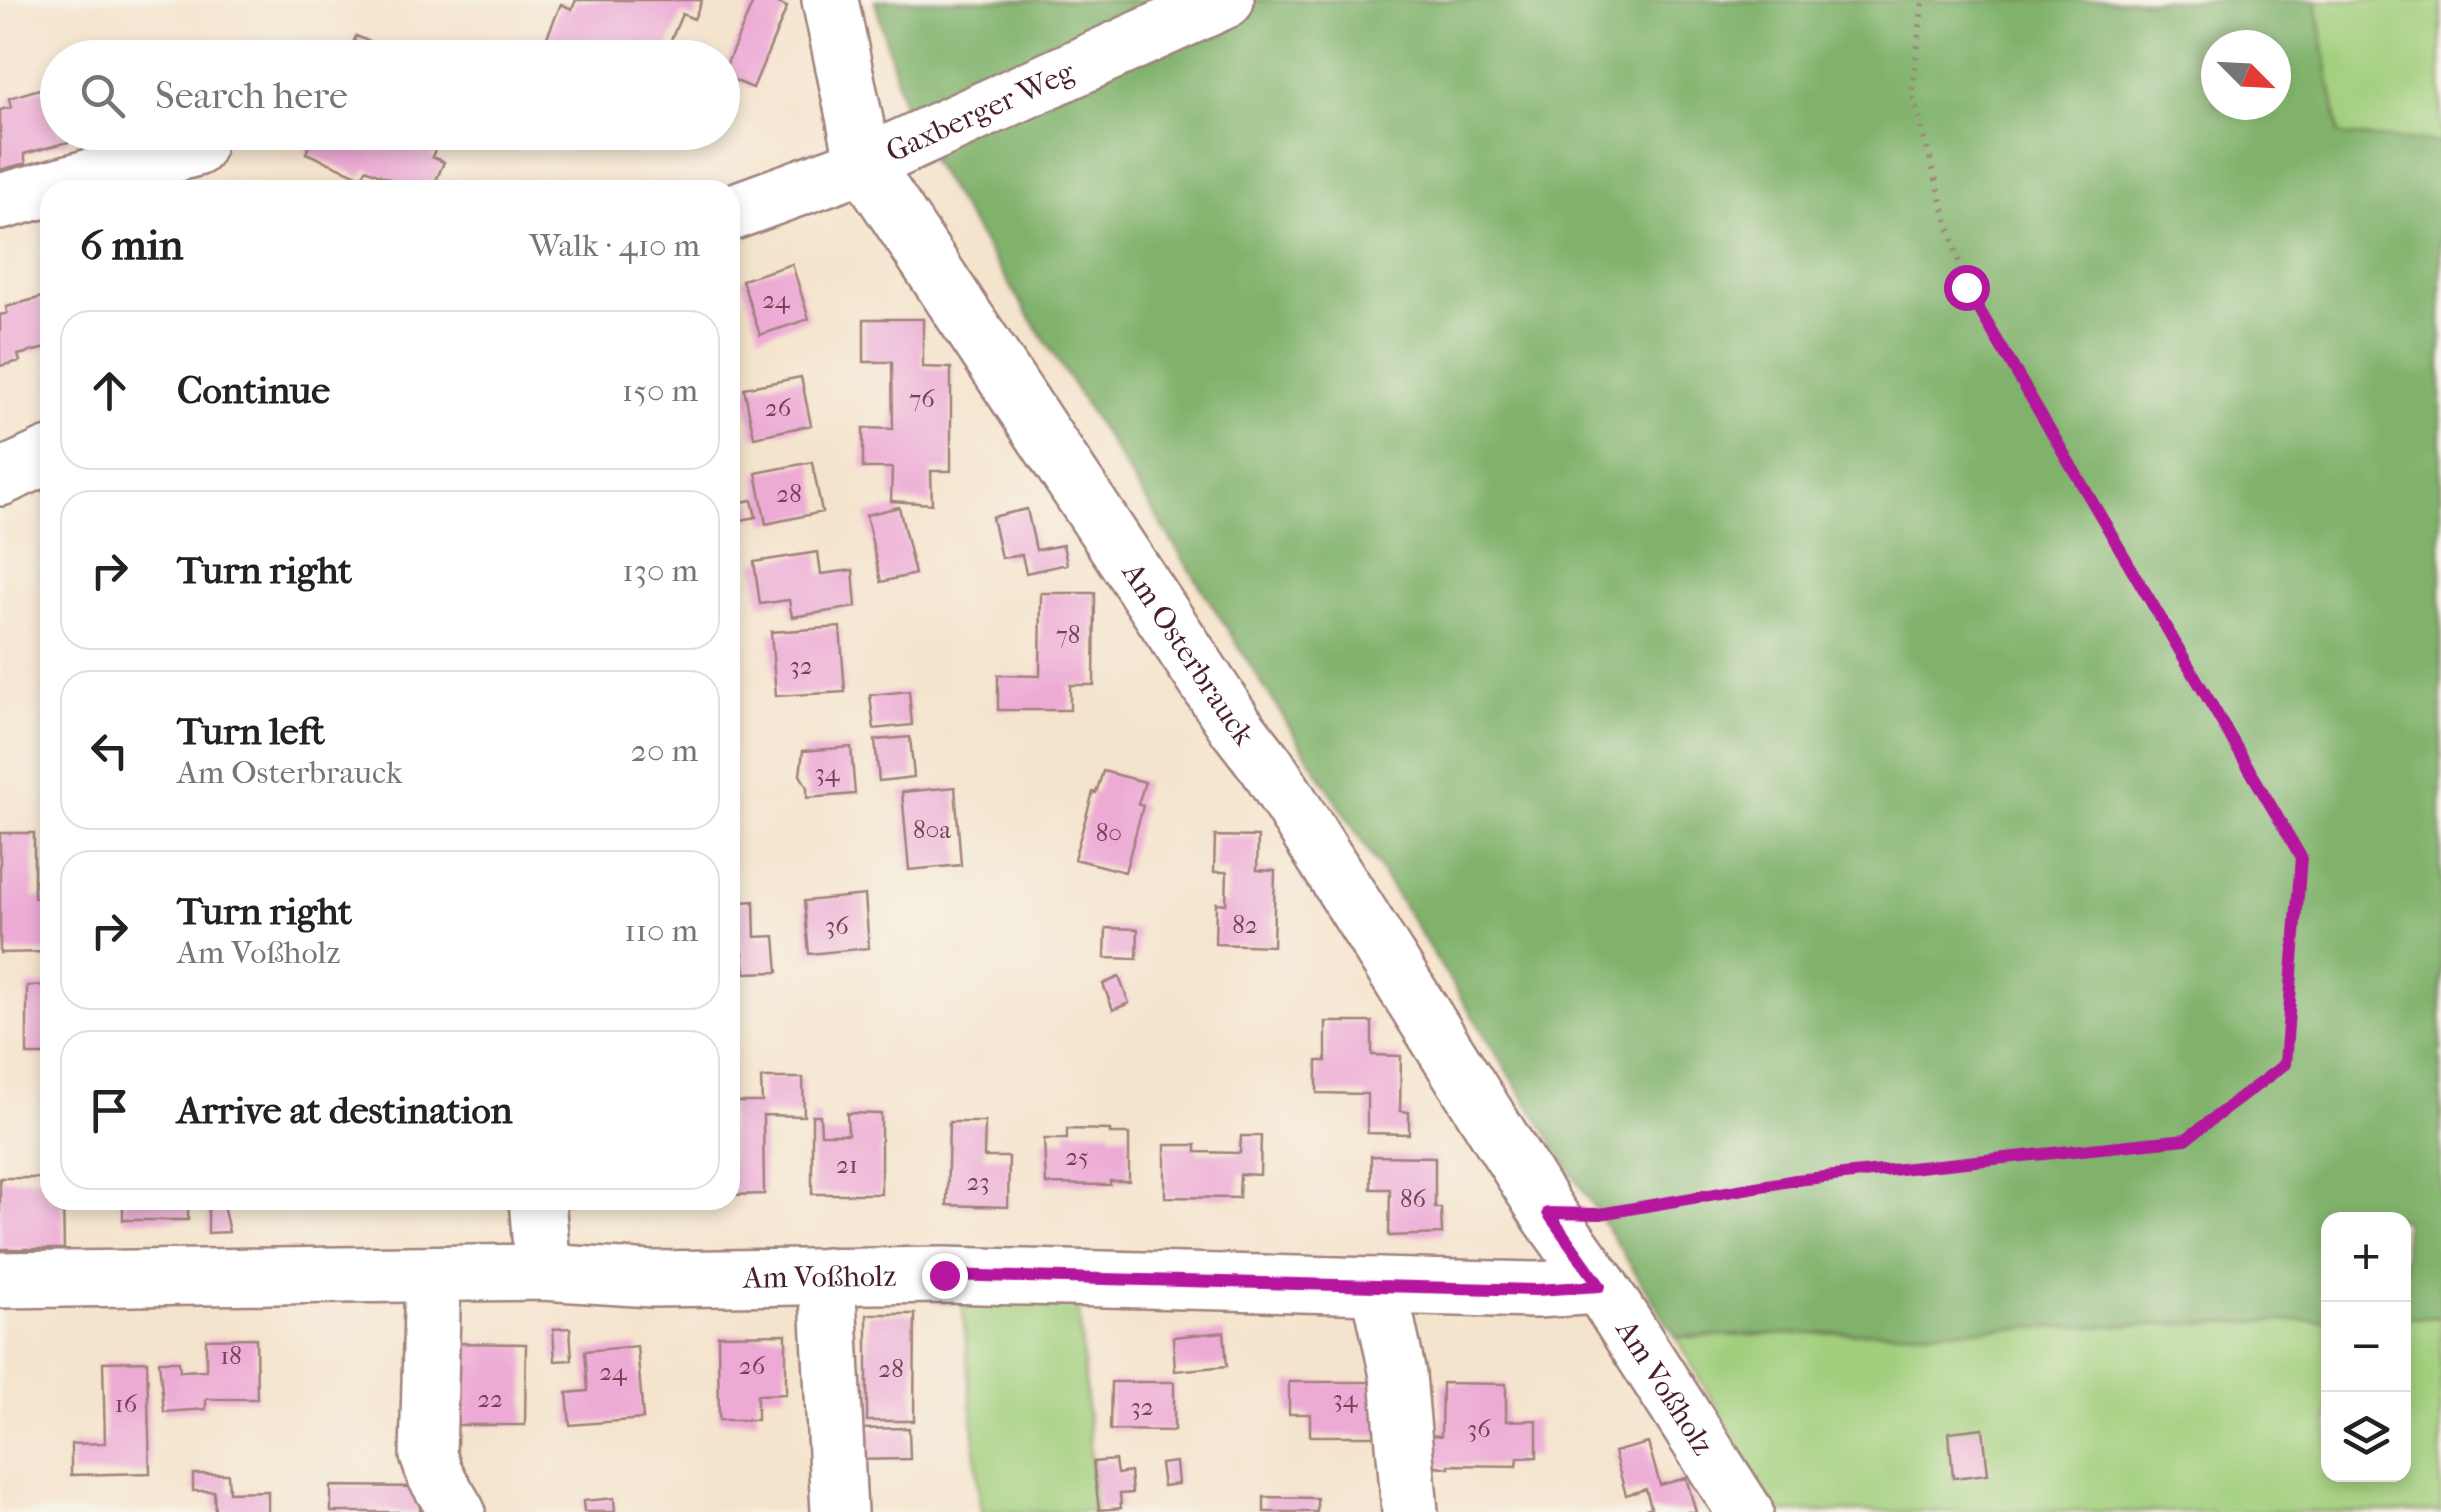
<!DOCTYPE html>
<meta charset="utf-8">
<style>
body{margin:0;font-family:"IM FELL French Canon",serif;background:#f2f2f2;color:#222}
.controls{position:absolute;right:30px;bottom:30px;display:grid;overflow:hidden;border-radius:20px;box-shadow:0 5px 15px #0003}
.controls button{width:90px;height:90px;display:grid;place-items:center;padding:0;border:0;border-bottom:2px solid #e0e0e0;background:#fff;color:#222;font:50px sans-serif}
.compass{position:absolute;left:2201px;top:30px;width:90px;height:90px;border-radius:50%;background:#fff;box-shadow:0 5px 15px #0003;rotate:114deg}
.stop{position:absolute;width:30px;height:30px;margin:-22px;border:8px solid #b5179e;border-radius:50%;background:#fff}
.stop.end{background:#b5179e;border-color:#fff;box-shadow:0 2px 10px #0008}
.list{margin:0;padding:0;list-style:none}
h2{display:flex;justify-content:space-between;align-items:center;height:130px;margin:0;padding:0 40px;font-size:42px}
h2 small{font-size:32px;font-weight:400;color:#767676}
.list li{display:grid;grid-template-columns:65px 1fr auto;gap:30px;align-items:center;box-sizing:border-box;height:160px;margin:0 20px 20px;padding:0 20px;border:2px solid #e0e0e0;border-radius:30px}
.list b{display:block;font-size:38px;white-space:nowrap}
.list p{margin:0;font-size:32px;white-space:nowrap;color:#767676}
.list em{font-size:32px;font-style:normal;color:#767676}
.icon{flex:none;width:55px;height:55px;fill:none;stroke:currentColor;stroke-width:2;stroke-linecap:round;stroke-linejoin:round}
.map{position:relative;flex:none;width:2441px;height:1512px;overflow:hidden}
.search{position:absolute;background:#fff;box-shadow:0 5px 15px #0003;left:40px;top:40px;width:700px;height:110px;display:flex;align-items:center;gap:25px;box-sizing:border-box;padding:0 35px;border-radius:55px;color:#767676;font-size:38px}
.panel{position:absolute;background:#fff;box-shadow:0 5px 15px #0003;left:40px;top:180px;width:700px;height:1030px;border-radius:30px}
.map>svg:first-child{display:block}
.green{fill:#a1cf7d;stroke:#767754;stroke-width:2.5}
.forest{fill:#80b26c;stroke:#65684c;stroke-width:2.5;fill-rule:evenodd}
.building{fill:#edaad5}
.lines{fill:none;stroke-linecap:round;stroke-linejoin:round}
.minor-casing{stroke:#a0827c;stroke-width:60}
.path{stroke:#a0827c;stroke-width:6;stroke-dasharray:2.5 8;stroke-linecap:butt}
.minor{stroke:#fff;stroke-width:55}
.route{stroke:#b5179e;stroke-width:12}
.labels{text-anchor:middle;stroke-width:10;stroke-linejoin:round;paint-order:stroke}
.number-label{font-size:25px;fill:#734256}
.street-label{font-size:30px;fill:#4a1f2b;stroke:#f7f3e8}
</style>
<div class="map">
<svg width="2441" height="1512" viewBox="0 0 2441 1512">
<rect width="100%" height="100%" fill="#f7f3e8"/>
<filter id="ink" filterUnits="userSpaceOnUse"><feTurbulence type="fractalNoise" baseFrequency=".01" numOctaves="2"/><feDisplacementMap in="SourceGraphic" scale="20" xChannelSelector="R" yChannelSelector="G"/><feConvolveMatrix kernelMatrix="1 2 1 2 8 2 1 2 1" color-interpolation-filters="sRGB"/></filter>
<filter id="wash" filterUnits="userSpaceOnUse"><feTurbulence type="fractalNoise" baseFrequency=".0048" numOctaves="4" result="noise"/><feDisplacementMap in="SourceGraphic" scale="40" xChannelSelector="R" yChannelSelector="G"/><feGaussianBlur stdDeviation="2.25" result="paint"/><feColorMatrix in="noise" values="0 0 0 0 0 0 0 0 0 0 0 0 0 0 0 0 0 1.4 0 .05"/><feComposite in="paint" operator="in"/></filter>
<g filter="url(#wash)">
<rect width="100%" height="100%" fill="#f5e4cd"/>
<path class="green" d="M2316,0H2441V143L2339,136Z
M962,1299L1078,1300L1095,1512H981Z
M2441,1317V1512H1776L1676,1337L2328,1320V1474H2404V1318Z"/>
<path class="forest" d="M875,0H2316L2339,135L2441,143V1317L2404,1318V1220H2328V1320L1676,1337L909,126ZM2216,45H2276V105H2216Z"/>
<g id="blocks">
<path class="building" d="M576,0H702L694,19L682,14L668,47L681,52L678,58H576L544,44L561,4L572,9Z
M754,0H772L787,7L753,88L722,75Z
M356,36L407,57V58H347Z
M136,44L140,58H90V56Z
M58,75V132H66L68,142L24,154L26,163L0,170V110L11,107L9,98L53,85L51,77Z
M315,132H442L432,157L444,162L432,190H401L404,185L366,169L362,177L306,153Z
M792,264L809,319L760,335L742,280Z
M50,295V347L18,355L20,361L0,366V315L7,313L6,307Z
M864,319H923V367L951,368V471H931L932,504L891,501L892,468H863V428L893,429L892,362H864Z
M801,377L811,425L754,437L744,388Z
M812,462L822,512L766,524L756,473Z
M752,500L756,517L730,522V504Z
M899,507L915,574L881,582L866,515Z
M1027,509L1036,550L1063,545L1067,564L1026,573L1022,555L1001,558L992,517Z
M818,552L821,574L853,570L856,607L792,617L789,600L760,604L754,562Z
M1041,593H1095L1094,685H1070V710H998V675L1040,676Z
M840,627L845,692L776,696L771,632Z
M909,691L912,725L874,729L870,695Z
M910,737L914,777L879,781L875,740Z
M851,747L855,794L807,798V787L800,775L803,751Z
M1103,771L1145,782L1138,804L1143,806L1125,872L1074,859L1093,792L1096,793Z
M955,787L961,865L909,870L902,792Z
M0,833H34V898L50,897V952L0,953Z
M1215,836L1258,837L1257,870L1275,871L1273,946L1215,944L1216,903L1226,904L1227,872H1214Z
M865,895L869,948L809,954L804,901Z
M754,901L755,937L775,936L778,972L745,973L743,952L730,953V903Z
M1106,928L1138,929L1137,959L1105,958Z
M1119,977L1129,1003L1113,1010L1103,984Z
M50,985V1055H27V986Z
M1326,1022H1372V1055L1401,1056L1400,1111L1409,1112V1134L1367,1133V1094L1317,1093V1061H1326Z
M761,1078H803L804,1116L763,1115L764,1194L730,1195V1102H762Z
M847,1113L881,1114V1194H812V1115H820L821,1134H848Z
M949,1122H985L984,1157H1009L1008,1207L947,1205Z
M1067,1129L1110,1130V1134H1129V1181H1110V1185L1046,1184L1044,1139H1067Z
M1241,1136H1261L1260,1175L1240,1174L1239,1198L1165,1197V1145H1196V1152L1240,1153Z
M1371,1156L1435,1157V1208H1441L1442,1234L1389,1236L1390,1189H1371Z
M0,1178H50V1200H63L64,1249H0Z
M123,1200H188V1220H123Z
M208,1200H308V1206L223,1205L229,1232L208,1233Z
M348,1200H460V1205L349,1207Z
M867,1314H915L914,1421H867Z
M570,1328L572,1360L555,1361L553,1329Z
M1224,1332L1227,1366L1175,1371L1173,1337Z
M786,1334V1394L757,1395V1420H719L718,1335Z
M256,1338L257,1399H206V1409L164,1412L159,1361H179L180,1371L206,1370V1339Z
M455,1343L526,1344L525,1425H437Z
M637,1346L643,1419L570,1425L567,1393L588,1391L585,1351Z
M147,1361L150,1473L71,1475V1444L105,1443L103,1362Z
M1111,1382H1174V1431L1110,1430Z
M1289,1382H1380V1436H1310V1414H1289Z
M1442,1383L1506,1384V1421L1537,1420V1457L1518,1458L1517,1466L1449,1465V1468L1430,1465V1435L1441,1436Z
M909,1428L910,1459L852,1460V1429Z
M1983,1428L1988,1474L1953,1478L1949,1432Z
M1648,1443L1660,1485L1686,1478L1696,1512H1647L1646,1509L1651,1507L1646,1489L1626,1495L1614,1452Z
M1115,1460L1117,1474L1130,1472L1132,1493L1120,1494L1121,1508L1099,1510L1093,1462Z
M1176,1462L1178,1484L1163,1486L1160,1464Z
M193,1474H228L229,1492L268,1491V1512H215L214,1491H193Z
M331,1486L420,1487V1512H331Z
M1264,1497L1317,1498V1512H1264Z
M614,1498L615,1512H584L583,1501Z"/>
</g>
</g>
<g filter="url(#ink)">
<use href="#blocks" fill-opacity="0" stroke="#a0827c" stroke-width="2.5"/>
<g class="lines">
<g class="minor-casing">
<g id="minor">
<path id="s1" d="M830,0L864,164L1236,726L1267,766L1548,1213L1600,1286L1745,1512"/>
<path d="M0,202L196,148"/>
<path id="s2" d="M730,213L864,164L1226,0"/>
<path d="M0,478L50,455"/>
<path d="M537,1200L543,1272"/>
<path d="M433,1274L428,1455L435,1475L457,1512"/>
<path d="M827,1276L839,1512"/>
<path id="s3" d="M0,1280L543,1272L652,1279L944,1275L1536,1290L1600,1286"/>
<path d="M1379,1286L1398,1375L1410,1512"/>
</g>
</g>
<path class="path" d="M1604,1214L1796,1180L2186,1139L2285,1064L2301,857L1966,287L1912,94L1923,0"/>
<use href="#minor" class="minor"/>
</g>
</g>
<g class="lines" filter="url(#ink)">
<path class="route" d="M944,1275L1536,1290L1600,1286L1548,1213L1600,1214L1796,1180L2186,1139L2285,1064L2301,857L1966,287"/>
</g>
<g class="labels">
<g class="number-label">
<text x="776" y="308">24</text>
<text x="922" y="407">76</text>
<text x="778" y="416">26</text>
<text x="789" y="502">28</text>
<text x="1068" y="643">78</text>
<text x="801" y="674">32</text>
<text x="827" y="781">34</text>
<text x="932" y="838">80a</text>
<text x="1109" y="841">80</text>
<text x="1245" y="933">82</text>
<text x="837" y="934">36</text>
<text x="1077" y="1165">25</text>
<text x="847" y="1173">21</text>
<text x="978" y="1190">23</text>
<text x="1413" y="1207">86</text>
<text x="231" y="1364">18</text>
<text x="752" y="1374">26</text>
<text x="891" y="1377">28</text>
<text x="613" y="1380">24</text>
<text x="490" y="1407">22</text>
<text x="1345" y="1407">34</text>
<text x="126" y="1412">16</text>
<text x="1142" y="1415">32</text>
<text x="1479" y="1437">36</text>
</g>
<g class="street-label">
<text dy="10" stroke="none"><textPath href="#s2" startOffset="270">Gaxberger Weg</textPath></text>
<text dy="10" stroke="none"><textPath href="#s1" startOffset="755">Am Osterbrauck</textPath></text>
<text dy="10" stroke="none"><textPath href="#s3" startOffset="820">Am Voßholz</textPath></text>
<text dy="10" stroke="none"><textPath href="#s1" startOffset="1630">Am Voßholz</textPath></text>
</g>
</g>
</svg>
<div class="controls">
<button>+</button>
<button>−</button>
<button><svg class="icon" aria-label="layers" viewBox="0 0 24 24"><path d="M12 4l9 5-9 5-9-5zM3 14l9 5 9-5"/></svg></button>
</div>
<svg class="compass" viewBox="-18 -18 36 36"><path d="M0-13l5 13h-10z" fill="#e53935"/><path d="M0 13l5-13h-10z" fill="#767676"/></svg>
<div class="stop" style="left:1966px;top:287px"></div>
<div class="stop end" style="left:944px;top:1275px"></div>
<div class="search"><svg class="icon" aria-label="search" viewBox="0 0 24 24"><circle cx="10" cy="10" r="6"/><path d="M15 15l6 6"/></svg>Search here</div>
<section class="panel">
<h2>6 min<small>Walk · 410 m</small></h2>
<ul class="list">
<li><svg class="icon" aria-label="ahead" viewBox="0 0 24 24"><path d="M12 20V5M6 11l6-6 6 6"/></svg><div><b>Continue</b></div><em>150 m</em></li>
<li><svg class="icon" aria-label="right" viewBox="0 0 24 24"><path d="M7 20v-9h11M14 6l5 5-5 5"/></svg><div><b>Turn right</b></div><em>130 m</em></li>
<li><svg class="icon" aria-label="left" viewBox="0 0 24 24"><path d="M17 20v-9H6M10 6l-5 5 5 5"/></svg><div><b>Turn left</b><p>Am Osterbrauck</p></div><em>20 m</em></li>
<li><svg class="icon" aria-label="right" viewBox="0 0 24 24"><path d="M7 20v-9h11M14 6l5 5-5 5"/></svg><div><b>Turn right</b><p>Am Voßholz</p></div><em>110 m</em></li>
<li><svg class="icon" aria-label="arrive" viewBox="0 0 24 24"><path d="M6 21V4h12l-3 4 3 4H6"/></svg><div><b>Arrive at destination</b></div></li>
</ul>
</section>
</div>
